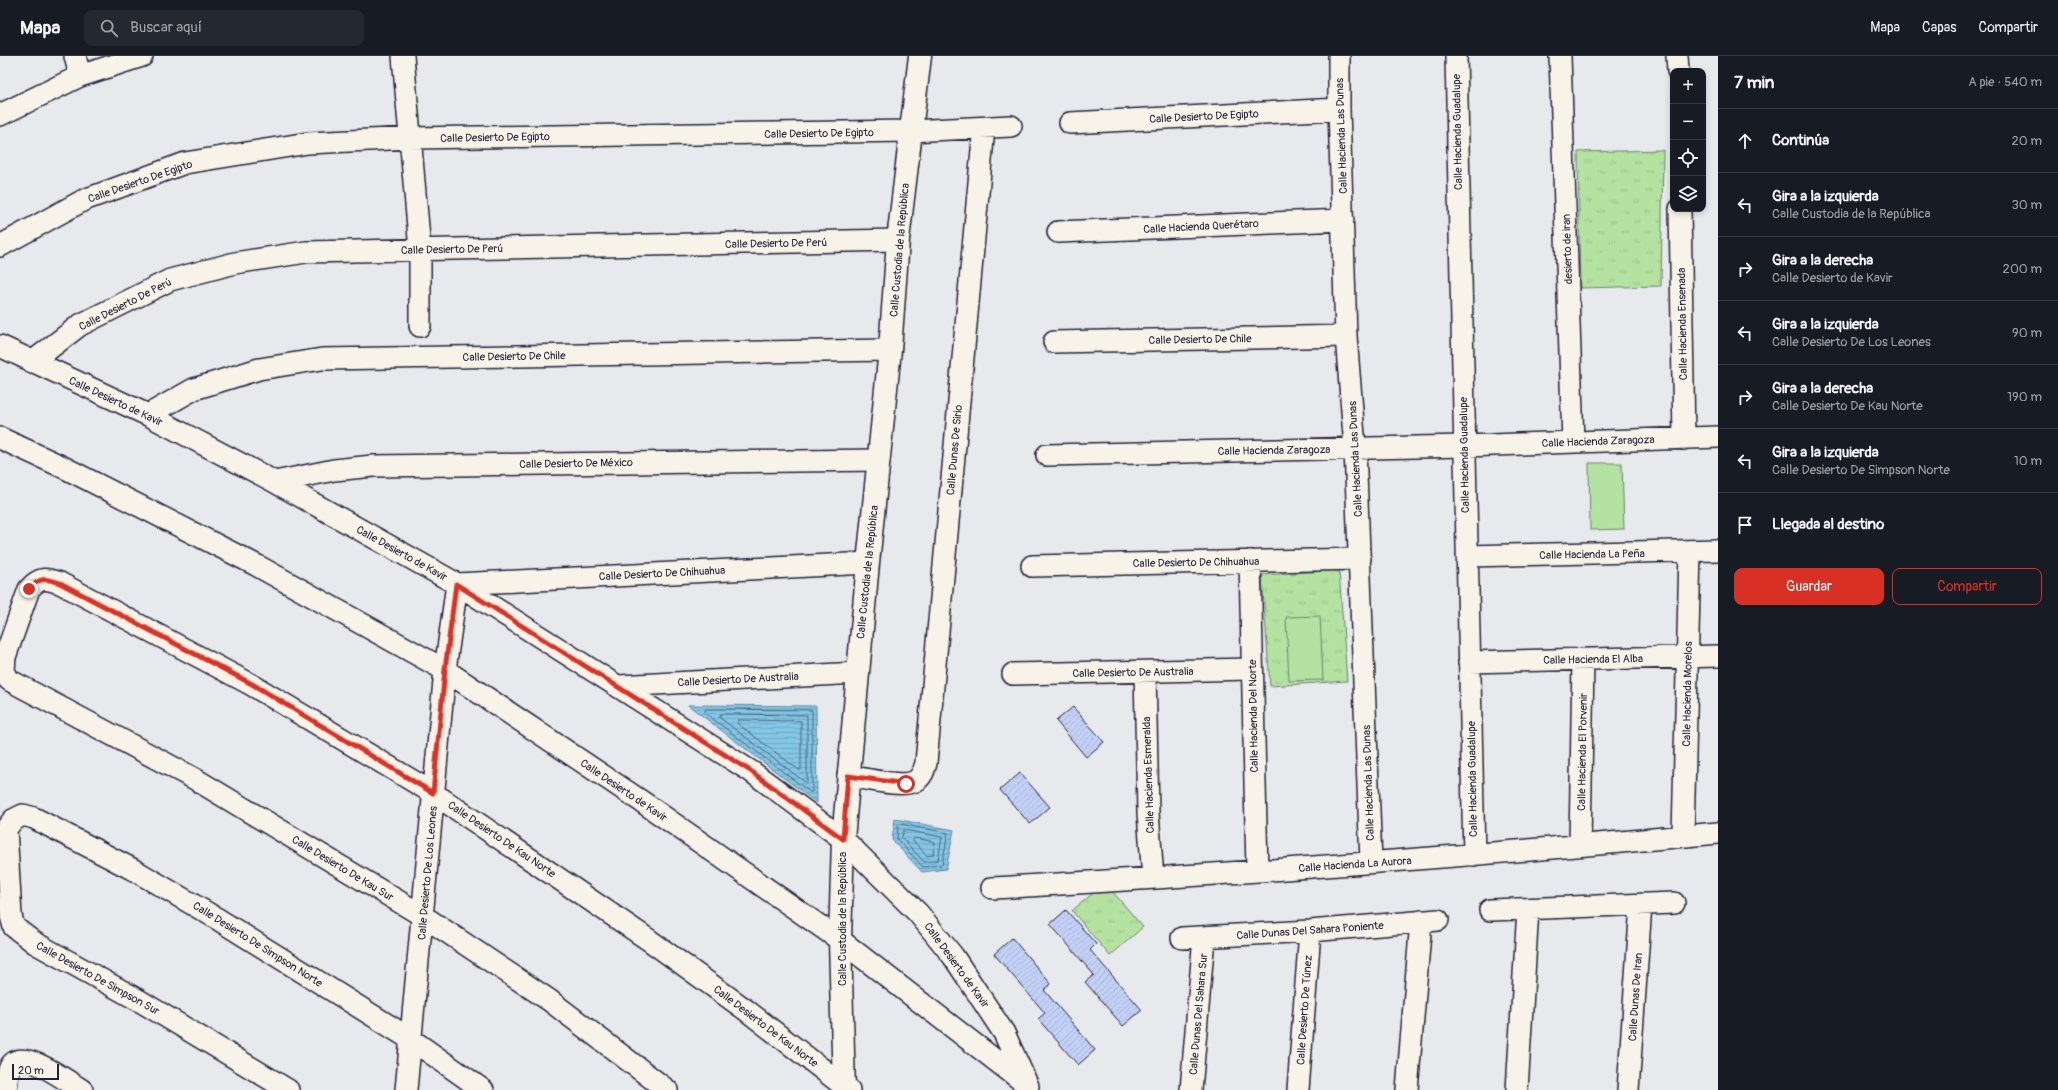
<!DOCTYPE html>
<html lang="es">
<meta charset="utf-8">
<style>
body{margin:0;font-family:Pangolin,sans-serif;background:#242831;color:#f1f3f6}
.controls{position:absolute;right:12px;top:12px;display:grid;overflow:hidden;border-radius:8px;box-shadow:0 2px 6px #0003}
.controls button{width:36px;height:36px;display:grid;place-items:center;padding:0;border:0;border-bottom:1px solid #363941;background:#171b24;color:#f1f3f6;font:20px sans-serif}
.scale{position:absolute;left:12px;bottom:10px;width:47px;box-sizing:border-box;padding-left:4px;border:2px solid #22223b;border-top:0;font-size:11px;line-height:14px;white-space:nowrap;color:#22223b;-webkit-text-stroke:3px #f7f3e8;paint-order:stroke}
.stop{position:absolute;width:12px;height:12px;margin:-9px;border:3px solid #d93025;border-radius:50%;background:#fff}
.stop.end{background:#d93025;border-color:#fff;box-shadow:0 1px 4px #0008}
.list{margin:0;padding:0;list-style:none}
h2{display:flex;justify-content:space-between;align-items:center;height:52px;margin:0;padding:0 16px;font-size:17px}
h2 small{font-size:13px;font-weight:400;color:#9ea1a6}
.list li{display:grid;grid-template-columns:26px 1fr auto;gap:12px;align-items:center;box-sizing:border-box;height:64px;padding:0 16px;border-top:1px solid #363941}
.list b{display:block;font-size:15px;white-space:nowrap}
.list p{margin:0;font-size:13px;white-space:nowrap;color:#9ea1a6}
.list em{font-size:13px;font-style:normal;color:#9ea1a6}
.actions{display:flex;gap:8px;padding:12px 16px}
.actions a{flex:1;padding:9px 0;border:1px solid #d93025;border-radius:8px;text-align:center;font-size:14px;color:#d93025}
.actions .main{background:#d93025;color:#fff}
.icon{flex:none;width:22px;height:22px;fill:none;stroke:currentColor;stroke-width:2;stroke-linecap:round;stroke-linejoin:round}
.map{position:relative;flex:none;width:1718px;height:1034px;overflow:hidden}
header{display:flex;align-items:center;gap:24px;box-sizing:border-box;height:56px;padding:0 20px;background:#171b24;border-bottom:1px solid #363941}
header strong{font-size:19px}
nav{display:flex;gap:22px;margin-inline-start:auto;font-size:14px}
.search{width:280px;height:36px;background:#242831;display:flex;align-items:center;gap:10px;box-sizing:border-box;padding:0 14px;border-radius:8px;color:#9ea1a6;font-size:15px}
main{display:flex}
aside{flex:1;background:#171b24}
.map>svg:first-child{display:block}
.grass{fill:url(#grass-tufts);stroke:#6b826e}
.garden{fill:#b4e2a0;stroke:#6b826e}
.water{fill:url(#water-rules);stroke:#5d84a1}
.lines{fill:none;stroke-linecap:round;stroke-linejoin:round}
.shore{stroke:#49647f;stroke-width:1}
.building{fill:url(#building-hatch);stroke:#22223b}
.minor-casing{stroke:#22223b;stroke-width:24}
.major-casing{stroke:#22223b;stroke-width:25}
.minor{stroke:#f7f3e8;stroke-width:21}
.major{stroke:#f7f3e8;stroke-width:22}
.route{stroke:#d93025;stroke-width:5}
.labels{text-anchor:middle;stroke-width:4;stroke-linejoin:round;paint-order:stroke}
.street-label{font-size:11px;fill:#22223b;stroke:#f7f3e8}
</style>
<header>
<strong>Mapa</strong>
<div class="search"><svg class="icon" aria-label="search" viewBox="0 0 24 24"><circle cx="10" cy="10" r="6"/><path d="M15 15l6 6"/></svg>Buscar aquí</div>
<nav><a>Mapa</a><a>Capas</a><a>Compartir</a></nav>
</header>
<main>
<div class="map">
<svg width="1718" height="1034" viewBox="0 0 1718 1034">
<defs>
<pattern id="grass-tufts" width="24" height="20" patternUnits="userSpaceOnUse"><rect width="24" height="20" fill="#b4e2a0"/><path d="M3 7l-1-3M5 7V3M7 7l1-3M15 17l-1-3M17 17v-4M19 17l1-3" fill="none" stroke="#9ac28b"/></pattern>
<pattern id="water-rules" width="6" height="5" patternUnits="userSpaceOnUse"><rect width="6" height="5" fill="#84c6e5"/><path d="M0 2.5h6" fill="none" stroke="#72aac5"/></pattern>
<pattern id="building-hatch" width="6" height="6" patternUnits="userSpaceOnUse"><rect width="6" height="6" fill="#c3d1f8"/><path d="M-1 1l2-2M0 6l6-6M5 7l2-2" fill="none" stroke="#a7b3d6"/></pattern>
</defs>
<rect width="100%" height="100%" fill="#e7e9ed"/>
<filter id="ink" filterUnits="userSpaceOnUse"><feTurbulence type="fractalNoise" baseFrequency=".025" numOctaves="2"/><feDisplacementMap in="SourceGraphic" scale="8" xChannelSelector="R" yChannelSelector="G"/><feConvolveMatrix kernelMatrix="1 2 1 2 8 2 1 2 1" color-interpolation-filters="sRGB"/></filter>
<g filter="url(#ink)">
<path class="grass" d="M1663,94L1661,230L1580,232L1578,96Z
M1339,514L1347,625L1270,630L1262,519Z
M1105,827L1143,871L1110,900L1072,855Z"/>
<path class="garden" d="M1589,407H1622L1624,473L1590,474Z
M1320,560L1323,624L1289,625L1286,561Z"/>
<path class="water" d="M688,649L816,650L817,747Z
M895,763L954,774L946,813L922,816L892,784Z"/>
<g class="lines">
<path class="shore" d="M706,653L812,654V736H810L705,657Z
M721,658L807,659V726H805L720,662Z
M739,664L801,665V714H799L738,668Z
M900,768L948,777L942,809L923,811L897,783L898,770Z
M904,774L942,781L938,804L924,806L902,782Z
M915,782L935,786L933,799L927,800L913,785Z"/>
</g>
<path class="building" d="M1073,651L1104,686L1086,701L1056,665Z
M1020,717L1050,751L1030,768L1000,734Z
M1066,854L1096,888L1090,894L1142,954L1123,970L1085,926L1094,919L1050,868Z
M1012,882L1051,928L1044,934L1095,994L1078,1009L1038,963L1045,957L994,898Z"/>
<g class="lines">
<g class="minor-casing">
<path id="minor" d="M75,0L80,20
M403,0L420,194V270
M1339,0V53L1346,280L1355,392L1371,806
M1456,0L1474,799
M1560,0L1573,386
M1677,0L1678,15
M0,59L80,20L142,0
M1070,67L1339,53
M1680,153L1684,383
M1058,176L1343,164
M0,190L84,144L185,107L308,87L410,82L910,75L1011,70
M1054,286L1346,280
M0,290L148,359L275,426L457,528L752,716L843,783L918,857L953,900L1004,977L1028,1030
M32,306L80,269L170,224L235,207L306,196L898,184
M148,359L194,333L259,313L322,303L890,294
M0,382L65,412L256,509L445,614L644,747L840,884L1026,1028
M1047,399L1464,390L1718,381
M275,426L334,414L373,410L879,404
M1467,500L1718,494
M1250,505L1257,815
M1032,510L1360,503
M1469,606L1718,600
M1145,616L1148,757L1153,822
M1013,618L1252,613
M619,630L857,617
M848,720C863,722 906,733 917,724C923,719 924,714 926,707L984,72
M1683,780L1690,496
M1580,789L1583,603
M992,832C1234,818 1477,800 1718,777
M1490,854L1674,847
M1182,882L1310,875L1438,864
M6,1034C7,1026 7,1013 13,1007C28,995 68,1026 82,1034
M288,1034L140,945L35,887L14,871L11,860L6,773L13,764L23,759L34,762L134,814L216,862L412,984L483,1034
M406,1034L445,614L457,528L868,507
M667,1034L549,944L423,860L195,723L9,624L4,615L5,601L29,533C40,521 45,522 60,527L252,629L433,737L649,884L746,954L849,1034
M1191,1034L1204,881
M1298,1034L1310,875
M1407,1034L1421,865
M1517,1034L1528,853
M1628,1034L1641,849"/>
</g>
<g class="major-casing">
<path id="major" d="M844,1034L840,884L843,783L868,507L890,294L898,184L920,0"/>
</g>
<use href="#minor" class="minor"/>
<use href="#major" class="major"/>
</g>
</g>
<g class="lines" filter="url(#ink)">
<path class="route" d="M29,533C40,521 45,522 60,527L252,628L433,737L445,614L456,528L752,716L843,783L848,720L906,728"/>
</g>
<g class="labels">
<g class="street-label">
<text transform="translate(1204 60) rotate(-3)" y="4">Calle Desierto De Egipto</text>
<text transform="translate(1457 76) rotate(-91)" y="4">Calle Hacienda Guadalupe</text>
<text transform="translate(819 77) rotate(-1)" y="4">Calle Desierto De Egipto</text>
<text transform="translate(1341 80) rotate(-92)" y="4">Calle Hacienda Las Dunas</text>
<text transform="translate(495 81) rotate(-1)" y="4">Calle Desierto De Egipto</text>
<text transform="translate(140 125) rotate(-19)" y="4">Calle Desierto De Egipto</text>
<text transform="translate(1201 170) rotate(-3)" y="4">Calle Hacienda Querétaro</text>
<text transform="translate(776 187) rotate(-1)" y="4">Calle Desierto De Perú</text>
<text transform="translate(452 193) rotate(-1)" y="4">Calle Desierto De Perú</text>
<text transform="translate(1567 193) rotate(-92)" y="4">desierto de iran</text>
<text transform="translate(899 194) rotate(-85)" y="4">Calle Custodia de la República</text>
<text transform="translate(125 248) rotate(-27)" y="4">Calle Desierto De Perú</text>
<text transform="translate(1682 268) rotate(-91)" y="4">Calle Hacienda Ensenada</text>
<text transform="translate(1200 283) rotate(-1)" y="4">Calle Desierto De Chile</text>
<text transform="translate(514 300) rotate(-1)" y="4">Calle Desierto De Chile</text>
<text transform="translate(116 345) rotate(25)" y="4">Calle Desierto de Kavir</text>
<text transform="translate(1598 385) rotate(-2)" y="4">Calle Hacienda Zaragoza</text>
<text transform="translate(954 394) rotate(-85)" y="4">Calle Dunas De Sirio</text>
<text transform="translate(1274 394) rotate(-1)" y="4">Calle Hacienda Zaragoza</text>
<text transform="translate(1464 399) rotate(-91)" y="4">Calle Hacienda Guadalupe</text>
<text transform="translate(1355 403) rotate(-93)" y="4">Calle Hacienda Las Dunas</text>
<text transform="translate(576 407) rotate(-1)" y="4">Calle Desierto De México</text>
<text transform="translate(402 497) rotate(29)" y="4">Calle Desierto de Kavir</text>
<text transform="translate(1592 498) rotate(-1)" y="4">Calle Hacienda La Peña</text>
<text transform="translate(1196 506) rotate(-1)" y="4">Calle Desierto De Chihuahua</text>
<text transform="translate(867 516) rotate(-84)" y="4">Calle Custodia de la República</text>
<text transform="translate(662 517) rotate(-3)" y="4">Calle Desierto De Chihuahua</text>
<text transform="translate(1593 603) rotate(-1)" y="4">Calle Hacienda El Alba</text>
<text transform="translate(1133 616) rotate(-1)" y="4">Calle Desierto De Australia</text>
<text transform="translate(738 623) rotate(-3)" y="4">Calle Desierto De Australia</text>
<text transform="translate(1687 638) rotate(-89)" y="4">Calle Hacienda Morelos</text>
<text transform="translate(1253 660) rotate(-91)" y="4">Calle Hacienda Del Norte</text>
<text transform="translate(1582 696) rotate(-89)" y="4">Calle Hacienda El Porvenir</text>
<text transform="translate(1148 719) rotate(-92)" y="4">Calle Hacienda Esmeralda</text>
<text transform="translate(1472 723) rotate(-91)" y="4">Calle Hacienda Guadalupe</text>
<text transform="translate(1368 727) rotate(-92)" y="4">Calle Hacienda Las Dunas</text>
<text transform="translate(624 734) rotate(34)" y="4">Calle Desierto de Kavir</text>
<text transform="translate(502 783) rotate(34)" y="4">Calle Desierto De Kau Norte</text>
<text transform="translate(1355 808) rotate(-4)" y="4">Calle Hacienda La Aurora</text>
<text transform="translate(343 812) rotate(31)" y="4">Calle Desierto De Kau Sur</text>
<text transform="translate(427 817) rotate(-85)" y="4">Calle Desierto De Los Leones</text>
<text transform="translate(842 863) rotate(-90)" y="4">Calle Custodia de la República</text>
<text transform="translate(1310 874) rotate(-4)" y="4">Calle Dunas Del Sahara Poniente</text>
<text transform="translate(258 888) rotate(32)" y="4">Calle Desierto De Simpson Norte</text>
<text transform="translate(957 909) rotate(54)" y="4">Calle Desierto de Kavir</text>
<text transform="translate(98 922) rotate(29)" y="4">Calle Desierto De Simpson Sur</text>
<text transform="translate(1635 941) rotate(-86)" y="4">Calle Dunas De Iran</text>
<text transform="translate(1304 954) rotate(-86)" y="4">Calle Desierto De Túnez</text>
<text transform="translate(1198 958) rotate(-85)" y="4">Calle Dunas Del Sahara Sur</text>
<text transform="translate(766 970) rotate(37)" y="4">Calle Desierto De Kau Norte</text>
</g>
</g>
</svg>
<div class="controls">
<button>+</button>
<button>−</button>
<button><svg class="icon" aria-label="locate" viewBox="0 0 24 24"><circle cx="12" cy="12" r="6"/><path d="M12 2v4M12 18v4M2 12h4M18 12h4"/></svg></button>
<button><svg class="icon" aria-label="layers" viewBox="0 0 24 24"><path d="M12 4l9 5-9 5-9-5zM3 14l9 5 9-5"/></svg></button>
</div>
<div class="scale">20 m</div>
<div class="stop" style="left:906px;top:728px"></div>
<div class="stop end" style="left:29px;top:533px"></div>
</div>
<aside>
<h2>7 min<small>A pie · 540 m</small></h2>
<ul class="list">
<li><svg class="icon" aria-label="ahead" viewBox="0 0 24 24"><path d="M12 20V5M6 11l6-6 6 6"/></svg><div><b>Continúa</b></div><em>20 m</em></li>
<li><svg class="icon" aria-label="left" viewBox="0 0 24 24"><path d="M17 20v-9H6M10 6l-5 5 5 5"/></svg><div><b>Gira a la izquierda</b><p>Calle Custodia de la República</p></div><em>30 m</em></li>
<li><svg class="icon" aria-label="right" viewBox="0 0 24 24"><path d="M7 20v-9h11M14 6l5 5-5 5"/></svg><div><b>Gira a la derecha</b><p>Calle Desierto de Kavir</p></div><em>200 m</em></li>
<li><svg class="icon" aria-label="left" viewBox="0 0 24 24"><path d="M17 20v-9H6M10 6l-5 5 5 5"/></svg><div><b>Gira a la izquierda</b><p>Calle Desierto De Los Leones</p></div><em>90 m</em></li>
<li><svg class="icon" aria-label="right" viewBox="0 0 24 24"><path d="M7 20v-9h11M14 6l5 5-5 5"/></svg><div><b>Gira a la derecha</b><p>Calle Desierto De Kau Norte</p></div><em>190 m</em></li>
<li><svg class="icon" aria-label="left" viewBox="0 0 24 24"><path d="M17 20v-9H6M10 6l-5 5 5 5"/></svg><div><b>Gira a la izquierda</b><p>Calle Desierto De Simpson Norte</p></div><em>10 m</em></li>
<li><svg class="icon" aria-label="arrive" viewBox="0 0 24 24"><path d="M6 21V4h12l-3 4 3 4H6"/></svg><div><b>Llegada al destino</b></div></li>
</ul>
<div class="actions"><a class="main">Guardar</a><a>Compartir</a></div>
</aside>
</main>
